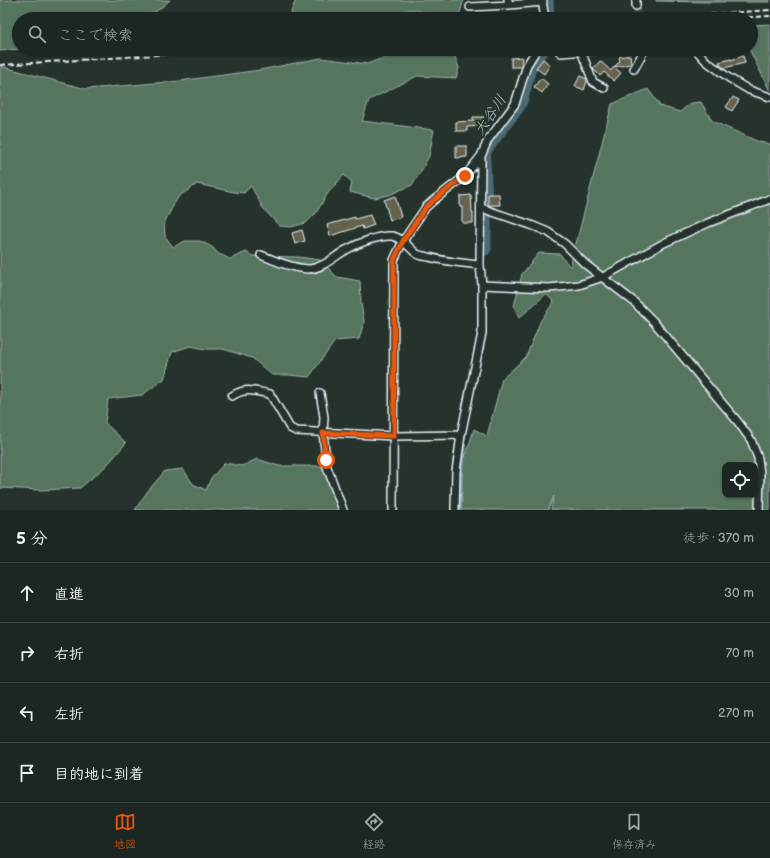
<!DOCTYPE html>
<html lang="ja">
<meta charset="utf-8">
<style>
body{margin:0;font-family:"Balsamiq Sans","Klee One",sans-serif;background:#252e2a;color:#f1f3f6}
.controls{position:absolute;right:12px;bottom:12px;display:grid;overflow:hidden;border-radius:8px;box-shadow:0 1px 3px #0004}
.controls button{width:36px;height:36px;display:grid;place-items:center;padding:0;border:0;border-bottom:1px solid #3a4340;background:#1c2622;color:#f1f3f6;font:20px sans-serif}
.stop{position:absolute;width:12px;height:12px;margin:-9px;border:3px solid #ea580c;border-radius:50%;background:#fff}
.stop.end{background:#ea580c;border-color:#fff;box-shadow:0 1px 4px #0008}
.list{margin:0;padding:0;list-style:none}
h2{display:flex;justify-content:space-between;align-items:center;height:52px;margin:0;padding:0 16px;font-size:17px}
h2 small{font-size:13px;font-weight:400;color:#a0a5a5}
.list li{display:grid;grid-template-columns:26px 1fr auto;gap:12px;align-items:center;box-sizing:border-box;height:60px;padding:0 16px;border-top:1px solid #3a4340}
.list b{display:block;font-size:15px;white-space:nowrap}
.list em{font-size:13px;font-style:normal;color:#a0a5a5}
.icon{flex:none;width:22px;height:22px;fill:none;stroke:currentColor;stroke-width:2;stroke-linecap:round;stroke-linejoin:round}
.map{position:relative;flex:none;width:770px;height:510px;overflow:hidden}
.search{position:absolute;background:#1c2622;box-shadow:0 1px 3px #0004;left:12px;right:12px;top:12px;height:44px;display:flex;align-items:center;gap:10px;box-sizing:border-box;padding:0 14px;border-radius:22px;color:#a0a5a5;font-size:15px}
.sheet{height:292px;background:#1c2622}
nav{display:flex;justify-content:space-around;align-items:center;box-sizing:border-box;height:56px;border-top:1px solid #3a4340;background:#1c2622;font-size:11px;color:#a0a5a5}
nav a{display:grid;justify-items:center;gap:2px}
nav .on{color:#ea580c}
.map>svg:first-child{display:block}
.green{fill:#54745e;stroke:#9eb2ab;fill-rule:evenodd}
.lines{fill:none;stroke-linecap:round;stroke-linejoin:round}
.stream{stroke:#8b9fa8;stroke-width:2}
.river{stroke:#4d6973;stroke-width:13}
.building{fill:#65624e;stroke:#e8f1f8}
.minor-tunnel{stroke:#43504b;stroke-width:7;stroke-dasharray:7 3.5;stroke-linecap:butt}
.minor-casing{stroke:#e8f1f8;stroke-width:10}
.minor{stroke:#26332d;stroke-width:7}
.rail{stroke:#e8f1f8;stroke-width:2;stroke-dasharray:6 3;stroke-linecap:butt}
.route{stroke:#ea580c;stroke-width:5}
.labels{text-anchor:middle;stroke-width:4;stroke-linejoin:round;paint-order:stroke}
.water-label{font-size:15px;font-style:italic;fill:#aabbc3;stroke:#26332d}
</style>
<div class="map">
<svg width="770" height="510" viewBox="0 0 770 510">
<rect width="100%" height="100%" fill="#26332d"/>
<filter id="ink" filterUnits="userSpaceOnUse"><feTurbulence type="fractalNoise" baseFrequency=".025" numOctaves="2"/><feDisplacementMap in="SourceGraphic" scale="8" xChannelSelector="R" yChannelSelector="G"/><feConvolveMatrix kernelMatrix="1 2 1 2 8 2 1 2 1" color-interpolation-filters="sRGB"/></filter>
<g filter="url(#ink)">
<path class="green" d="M0,0H170L157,11L133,19H19V49L0,51Z
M298,0H464L459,15L452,19H448L437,15L411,9L380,19H294L291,12L295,2Z
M656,0H770V2H704L656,1Z
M770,24V91L749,49H751V25Z
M407,49H443L453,51L459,68L456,78L417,76L369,100L362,121L434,130L429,156L420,173L412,185L389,195L374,198L350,192L352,182L344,175L328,193L316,213L306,223L291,227L279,226L263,208L251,186L244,193L234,192L197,184L178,197L164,223L165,236L173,247L185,241H200L212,247L219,254L230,259L246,252L253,256L299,257L320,260L337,277L360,281L361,303L364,322L359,339L335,341L309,377L289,375H272L252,358L223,349H206L190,346L172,352L164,379L142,395L108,399L105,423L126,443L107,465L80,488L41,490L0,488V66L86,89L179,81L260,70L321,58L367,64Z
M648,89L660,106L680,112L691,103L701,102L712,121L759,142L770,144V510H551L554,496L548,510H460V474L474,429L487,436L502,379L526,357L541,320L554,302L546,294L519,318L514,306L522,274L539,253L560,254L570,267L612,104ZM725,465H755V495H725Z
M257,459L279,466H325L342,510H135L147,492L165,471L183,469L193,484L206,490L211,478L225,463L242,466Z"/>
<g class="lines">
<path class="stream" d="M461,510L462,469L465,445"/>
<path class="river" d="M547,0L548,19
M486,204L484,160L485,151L490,144L518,107L522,99L530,68L535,59L544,49
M485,249V214"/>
</g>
<path class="building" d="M630,55L631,64L614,67L620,61L619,57Z
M743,56L745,63L724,68L720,65L719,62L731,59V60Z
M522,57L521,67H511V58Z
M543,59L550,65L544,74L536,68Z
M600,61L611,71L614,67L621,73L614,81L604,72L600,76L593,69Z
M580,76L587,79V81L584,90L575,86Z
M541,78L548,84L542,93L534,87Z
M733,97L739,100L732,111L726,107Z
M473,117H484L485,126L467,127V131H456V122L473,121Z
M456,146H467V157L456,158Z
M488,194H499L500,205H488Z
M471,195L472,212H473V223H462V207H460V196Z
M395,196L401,217L390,220L384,200Z
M370,215L374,225L363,229L362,226L330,236L327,225L355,217V219Z
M302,230L305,241L295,244L292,233Z"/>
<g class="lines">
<path class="minor-tunnel" d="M636,6L638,19"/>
<g class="minor-casing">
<path id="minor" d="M508,0L509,5L543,2
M542,0L545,19
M636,6V0
M470,7L509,5
M557,49L561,53L611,49
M695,49L698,52L706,61L729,78L749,90L770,97
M581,51L593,82L604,88
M634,69L645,49
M481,208L531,225L548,232L565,244L585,264L633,301L653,321L738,422L751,440L758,458L760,474L759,510
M261,255C276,261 292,268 308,269C322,269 335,256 346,250C358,243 379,235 392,236C403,238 409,248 417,254C420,256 425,256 429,257C446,262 463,263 480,265
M482,285L549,288L579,285L603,277L664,243L708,223L770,199
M320,393L324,417L323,433L327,467L343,510
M232,396C246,387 254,391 270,394L290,428L296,431L394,436L461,435
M393,510L394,260L403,241L426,207L434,200L465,176L481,156L488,140L515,104L527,65L537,49
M455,510L456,471L461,435L482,333V285L480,265L481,156"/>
</g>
<use href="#minor" class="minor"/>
<path class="rail" d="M738,18L770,16
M647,19L770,10
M0,65L251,49"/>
</g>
</g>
<g class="lines" filter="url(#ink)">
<path class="route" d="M326,460L323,433L394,436V260L403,241L426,207L434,200L465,176"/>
</g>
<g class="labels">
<g class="water-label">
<text transform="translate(490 115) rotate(-56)" y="5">大谷川</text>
</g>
</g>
</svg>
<div class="controls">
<button><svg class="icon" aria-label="locate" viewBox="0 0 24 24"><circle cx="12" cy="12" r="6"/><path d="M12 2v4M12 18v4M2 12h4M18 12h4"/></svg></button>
</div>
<div class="stop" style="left:326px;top:460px"></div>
<div class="stop end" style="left:465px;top:176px"></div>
<div class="search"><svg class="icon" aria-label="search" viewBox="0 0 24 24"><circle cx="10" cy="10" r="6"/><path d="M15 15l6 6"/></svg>ここで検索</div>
</div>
<section class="sheet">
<h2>5 分<small>徒歩 · 370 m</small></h2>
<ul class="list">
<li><svg class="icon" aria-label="ahead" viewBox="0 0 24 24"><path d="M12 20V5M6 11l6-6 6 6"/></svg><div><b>直進</b></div><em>30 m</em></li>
<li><svg class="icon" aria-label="right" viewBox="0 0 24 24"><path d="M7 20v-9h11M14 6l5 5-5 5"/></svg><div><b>右折</b></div><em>70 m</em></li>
<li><svg class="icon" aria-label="left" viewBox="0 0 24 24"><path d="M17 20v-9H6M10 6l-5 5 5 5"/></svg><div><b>左折</b></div><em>270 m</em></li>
<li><svg class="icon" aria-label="arrive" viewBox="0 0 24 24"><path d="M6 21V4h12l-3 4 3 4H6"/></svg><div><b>目的地に到着</b></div></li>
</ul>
</section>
<nav>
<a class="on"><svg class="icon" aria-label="map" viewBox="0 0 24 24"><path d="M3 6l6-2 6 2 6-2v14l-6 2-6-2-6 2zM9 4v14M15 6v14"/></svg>地図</a>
<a><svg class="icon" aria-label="directions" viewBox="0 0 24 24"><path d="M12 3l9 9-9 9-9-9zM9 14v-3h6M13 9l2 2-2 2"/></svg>経路</a>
<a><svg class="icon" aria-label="saved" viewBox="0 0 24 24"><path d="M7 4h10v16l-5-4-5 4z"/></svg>保存済み</a>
</nav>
